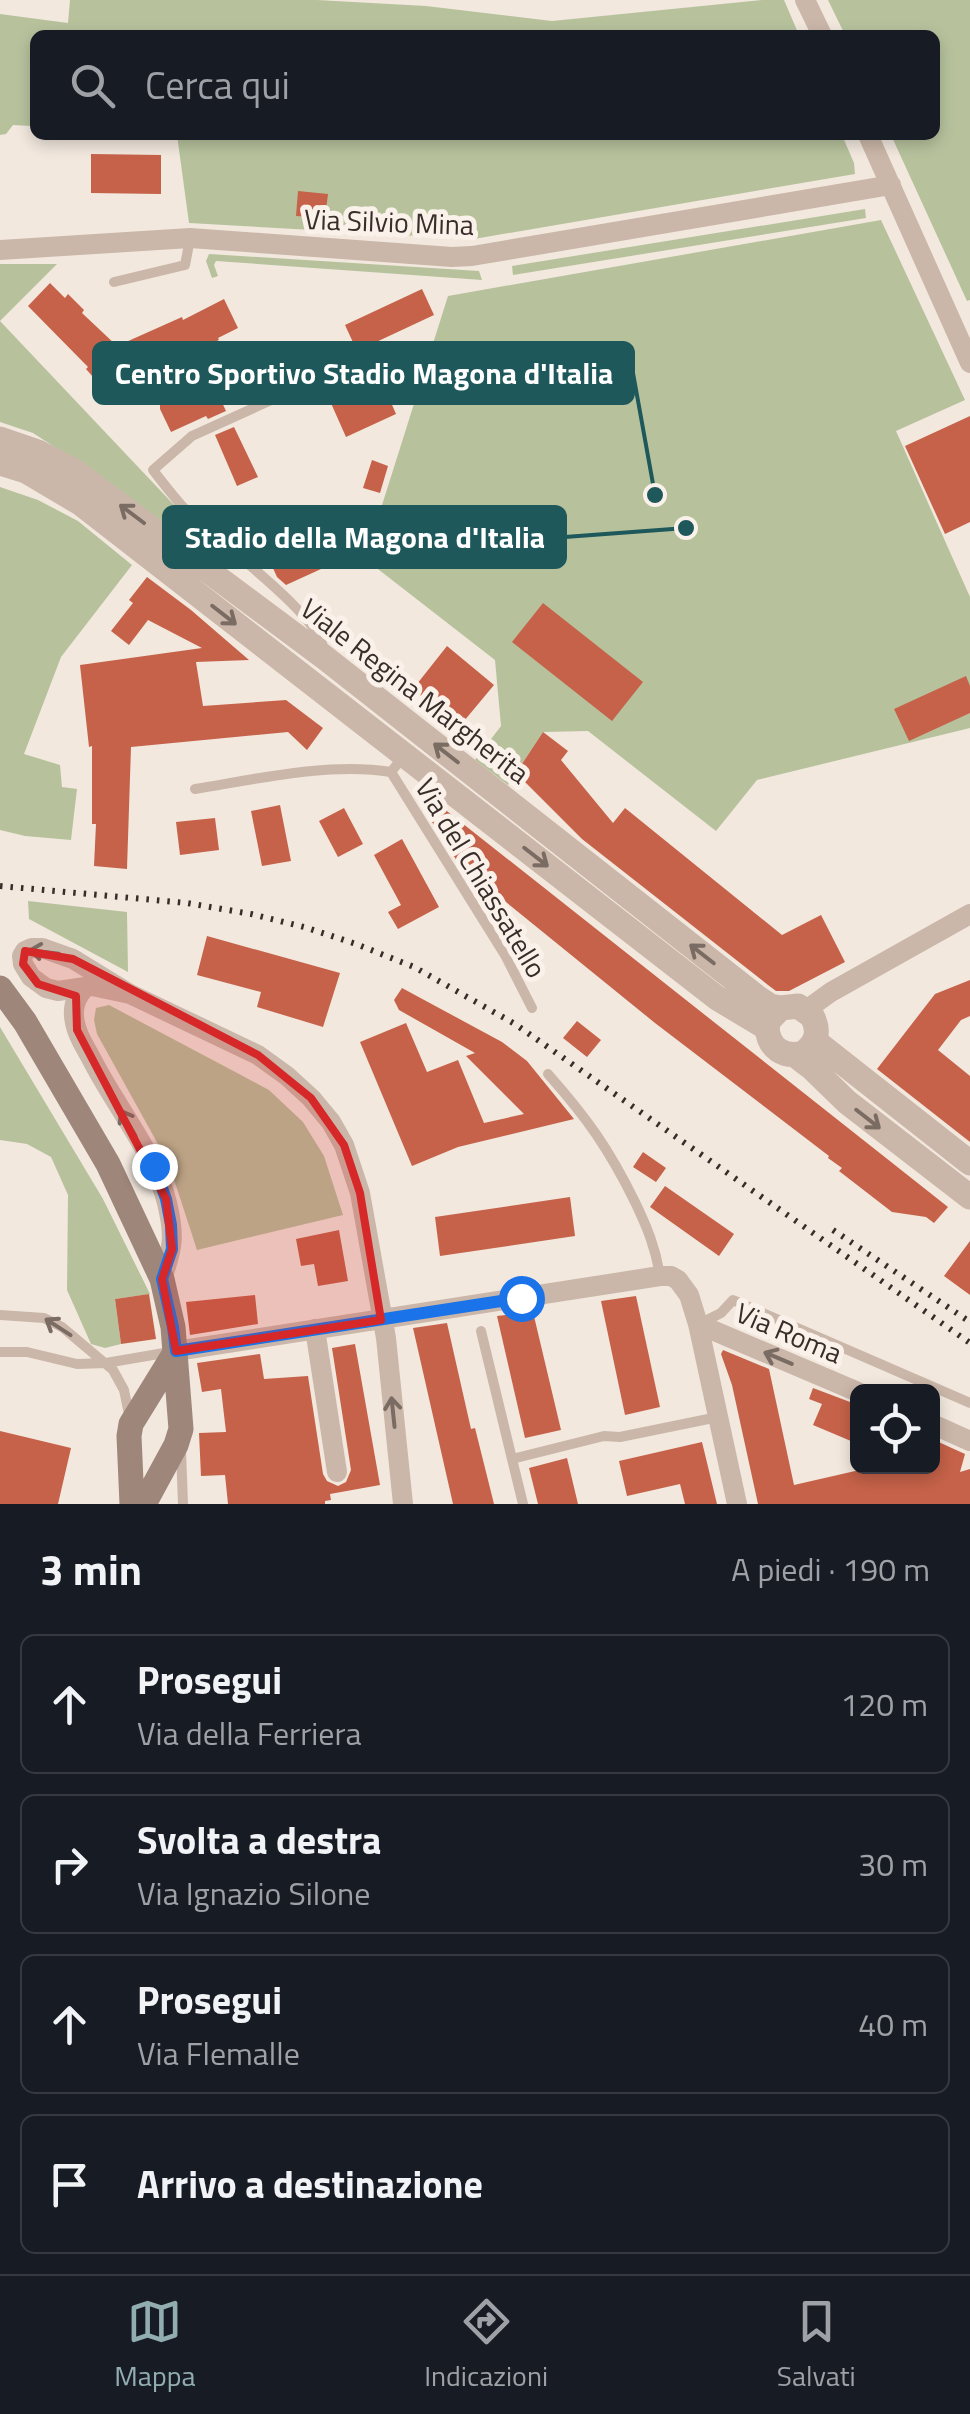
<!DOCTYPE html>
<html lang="it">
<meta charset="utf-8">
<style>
body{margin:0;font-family:"Titillium Web",sans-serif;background:#242831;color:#f1f3f6}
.controls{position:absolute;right:30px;bottom:30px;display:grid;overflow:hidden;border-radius:15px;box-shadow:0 5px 15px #0003}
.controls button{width:90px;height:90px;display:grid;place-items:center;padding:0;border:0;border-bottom:2px solid #363941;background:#171b24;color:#f1f3f6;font:50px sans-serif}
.stop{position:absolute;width:30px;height:30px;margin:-22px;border:8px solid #1a73e8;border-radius:50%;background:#fff}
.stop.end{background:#1a73e8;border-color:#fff;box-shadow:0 2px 10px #0008}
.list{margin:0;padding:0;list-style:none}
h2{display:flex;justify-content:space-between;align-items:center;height:130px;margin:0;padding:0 40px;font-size:42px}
h2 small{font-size:32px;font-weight:400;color:#9ea1a6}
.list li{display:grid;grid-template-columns:65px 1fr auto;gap:30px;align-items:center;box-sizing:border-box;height:140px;margin:0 20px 20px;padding:0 20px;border:2px solid #363941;border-radius:15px}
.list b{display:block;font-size:38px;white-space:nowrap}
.list p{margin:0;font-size:32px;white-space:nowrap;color:#9ea1a6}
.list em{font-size:32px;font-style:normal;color:#9ea1a6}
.icon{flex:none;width:55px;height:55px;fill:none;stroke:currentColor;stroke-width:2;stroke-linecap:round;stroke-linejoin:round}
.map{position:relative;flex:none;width:970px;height:1504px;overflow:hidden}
.search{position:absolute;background:#171b24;box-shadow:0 5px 15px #0003;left:30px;right:30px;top:30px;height:110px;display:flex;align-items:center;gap:25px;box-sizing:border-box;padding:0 35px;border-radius:15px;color:#9ea1a6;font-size:38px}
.sheet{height:770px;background:#171b24}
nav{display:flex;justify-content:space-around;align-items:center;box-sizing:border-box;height:140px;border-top:2px solid #363941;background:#171b24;font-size:28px;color:#9ea1a6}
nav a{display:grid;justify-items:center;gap:5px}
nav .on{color:#92adb0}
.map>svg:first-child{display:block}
.green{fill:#b7c29d}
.building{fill:#c66249}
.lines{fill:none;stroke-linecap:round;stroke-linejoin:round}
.service{stroke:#cbb7a9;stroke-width:10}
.minor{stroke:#cbb7a9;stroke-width:20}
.tertiary{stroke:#cbb7a9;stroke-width:25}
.secondary{stroke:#9f867b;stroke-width:25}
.rail{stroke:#382d29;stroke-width:6;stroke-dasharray:2.5 8;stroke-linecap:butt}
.oneway{stroke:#7a6b63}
.route{stroke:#1a73e8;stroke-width:12}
.marked{fill:#d62828;fill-opacity:0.2;stroke:#d62828;stroke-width:8;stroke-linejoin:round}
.labels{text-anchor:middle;stroke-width:10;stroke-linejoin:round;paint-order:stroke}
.street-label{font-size:28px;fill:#382d29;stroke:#faf2ea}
.leader{fill:none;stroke:#1e585a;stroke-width:4}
.callout-dot{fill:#1e585a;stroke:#faf2ea;stroke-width:4}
.callout{fill:#1e585a;stroke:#1e585a;stroke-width:4}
.callout-label{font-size:30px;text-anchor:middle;font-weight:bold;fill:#fff}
</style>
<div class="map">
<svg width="970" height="1504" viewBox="0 0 970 1504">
<rect width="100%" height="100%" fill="#f2e8de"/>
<path class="green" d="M70,0H317L426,6L552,21L762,0H784L799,35H35V130L31,126L13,125L6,134L0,135V14L68,23Z
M828,0H970V300L967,301L891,135H935V35H845Z
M177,135H842L854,163L855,174L474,239L189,223Z
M865,209L866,218L513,275L512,266Z
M881,220L965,400L896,431L970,597V728L757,780L716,831L588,731L543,732L508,785L475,760L501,726L495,660L365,559L448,296Z
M209,254L479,271L482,280L216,261L214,265L218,276L212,278L206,261Z
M0,264H57L0,321L176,507L162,525L90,470L33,433L0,422Z
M0,487L38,500L78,521L132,565L61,657L24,754L60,765L62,787L77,789L71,840L25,836L0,830Z
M28,901L127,912L128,972L29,919Z
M109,1005L269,1090L303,1122L324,1156L343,1215L197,1250L169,1164L97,1034L94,1020L96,1008Z
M0,1027L103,1199L150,1294L115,1299L121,1344L105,1348L91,1344L67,1290L68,1195L51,1157L27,1144L0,1140Z"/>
<path class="building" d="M91,154L161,155V194L91,193Z
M298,191L328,194L325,218L296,216Z
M50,283L65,298L68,294L84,310L82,313L117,346L182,317L183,320L224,299L238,328L218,338L219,340L136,378L138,381L107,393L86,369L88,367L28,306Z
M422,289L434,315L357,351L345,325Z
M376,368L396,414L346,437L326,392Z
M211,379L226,411L208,419L206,416L171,432L160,409V403Z
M970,416V522L945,534L905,446Z
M234,427L258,477L237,486L215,435Z
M372,460L388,466L380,493L363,488Z
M311,519L332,564L286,585L277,577L261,542Z
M147,577L191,610L249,660L196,662L203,706L286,700L323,728L307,750L288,732L131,747L127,869L94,866L96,824H92V746L89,747L80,665L202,648L148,620L129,645L111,631L133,603L129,600Z
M543,603L643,682L612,721L512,642Z
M447,646L494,685L459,727L413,689Z
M966,676L970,686V713L909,741L894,709Z
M543,732L568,751L561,760L613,823L625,808L782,935L821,915L845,962L789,991H776L768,985L582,839L516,773Z
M280,805L291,861L262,866L251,811Z
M344,808L363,844L338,857L319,821Z
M443,808L948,1207L934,1223L926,1217L892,1212L839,1171L842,1168L828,1158L829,1156L655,1023L459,864L432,822Z
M215,818L219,850L180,855L176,822Z
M402,839L439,907L398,929L388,912L401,905L374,855Z
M207,936L340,973L323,1027L257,1007L261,992L197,975Z
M970,980V1016L961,1020L938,1050L970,1076V1142L877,1069L935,994Z
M402,988L502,1042L527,1061L574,1119L458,1147L412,1166L360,1042L406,1023L427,1072L458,1060L484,1123L524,1114L466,1056L475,1053L399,1010L394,1000Z
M577,1021L601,1040L587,1057L563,1038Z
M643,1152L666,1168L656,1182L633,1167Z
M665,1186L734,1234L719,1256L650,1207Z
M570,1197L575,1236L440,1256L435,1217Z
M339,1230L348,1281L318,1286L314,1264L301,1266L296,1239Z
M970,1241V1295L944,1276Z
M149,1294L156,1339L121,1344L115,1299Z
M255,1295L258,1324L190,1335L186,1302Z
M636,1296L660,1407L625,1415L601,1301Z
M533,1312L561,1430L525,1438L497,1316Z
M447,1323L471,1429L475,1428L494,1504H453L413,1328Z
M355,1344L380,1485L330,1494L331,1500L325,1501V1504H228L225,1475L201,1476L199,1433L226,1432L221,1389L202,1392L197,1363L260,1354L264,1379L308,1376L323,1474L327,1481L338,1486L346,1482L351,1470L332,1348Z
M723,1350L769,1369L794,1485L877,1466H932V1439L965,1454L960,1472L970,1469V1504H758L732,1385L721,1354Z
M813,1388L858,1405V1444L813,1425L822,1404L809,1399Z
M0,1431L71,1448L58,1504H0Z
M702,1442L717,1504H685L680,1484L627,1496L619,1461Z
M567,1458L578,1504H538L529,1468Z"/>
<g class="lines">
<path class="service" d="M114,282L185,265L190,239
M324,651C321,614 212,538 183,507C173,496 163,483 153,470L192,436L355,362
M403,757L391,772L505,955L532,1008
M195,789C256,779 330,762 391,772
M548,1074C587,1118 609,1149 635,1202C647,1227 656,1249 660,1276
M0,1315L44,1318L62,1327L113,1370L124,1390L130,1419
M699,1324L721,1313L733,1300L970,1403
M481,1331L512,1459L604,1436L620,1437L718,1417
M0,1352H27L77,1364L106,1363L170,1352
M181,1450L183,1504
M512,1459L523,1504"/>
<path class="minor" d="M805,0L822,35
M868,135L970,363
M0,250L190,238L452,257L472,256L891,185
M85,988C75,997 72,1009 75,1023C77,1035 85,1047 91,1058C115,1106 154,1151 167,1203C175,1236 173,1247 162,1279
M130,994L92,986L58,991L46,988L31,977L23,964L22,956L25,951L32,948H42L73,959L130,994L258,1055L287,1076L311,1098L331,1122L344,1145L360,1193L386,1338L403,1504
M806,1010L831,992L970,914
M698,1324L858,1392
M315,1329L337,1472
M176,1351L660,1276H671L678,1280L689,1295L698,1324L737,1504
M932,1424L970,1441"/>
<path class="tertiary" d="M0,439L38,452L74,471L324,657L758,998L770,1006L781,1008
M0,463L26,471L80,503L717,998L767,1028C769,1049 784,1058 803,1053C817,1043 820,1031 812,1016L798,1006L781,1008L769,1020L767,1028
M815,1041L970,1163
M795,1055L812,1068L847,1102L970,1197"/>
<path class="secondary" d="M0,988L25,1022L108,1164L162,1279L173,1327L181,1429L176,1445L144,1504
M132,1504L129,1436L131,1424L176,1351"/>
<path class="rail" d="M0,886L187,903L251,914L304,927L356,944L414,967L515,1024L970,1343
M833,1230L970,1322"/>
</g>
<defs><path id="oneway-shaft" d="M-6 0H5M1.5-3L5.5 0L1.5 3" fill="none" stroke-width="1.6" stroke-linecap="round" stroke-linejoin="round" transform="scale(2.5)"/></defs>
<g class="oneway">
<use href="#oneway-shaft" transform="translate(132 514) rotate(-143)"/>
<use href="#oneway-shaft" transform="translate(224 615) rotate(38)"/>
<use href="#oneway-shaft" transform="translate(446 753) rotate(-142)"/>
<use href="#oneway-shaft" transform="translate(536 857) rotate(38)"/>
<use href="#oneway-shaft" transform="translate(44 952) rotate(-173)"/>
<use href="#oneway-shaft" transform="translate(702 954) rotate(-142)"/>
<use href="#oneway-shaft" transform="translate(868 1119) rotate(38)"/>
<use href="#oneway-shaft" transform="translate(128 1123) rotate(-120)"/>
<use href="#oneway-shaft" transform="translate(58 1327) rotate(-147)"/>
<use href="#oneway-shaft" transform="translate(778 1358) rotate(-157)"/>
<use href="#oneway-shaft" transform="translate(393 1412) rotate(-96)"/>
</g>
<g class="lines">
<path class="route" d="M154,1166L166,1199L171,1225L172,1249L162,1279L173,1327L176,1351L521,1298"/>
</g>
<path class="marked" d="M25,951L73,959L258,1055L311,1098L344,1145L360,1193L381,1320L176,1351L162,1279L172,1249L166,1199L77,1030L76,996L38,984L23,964Z"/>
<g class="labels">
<g class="street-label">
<text transform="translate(389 222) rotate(2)" y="10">Via Silvio Mina</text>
<text transform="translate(415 691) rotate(38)" y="10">Viale Regina Margherita</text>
<text transform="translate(481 878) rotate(59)" y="10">Via del Chiassatello</text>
<text transform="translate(789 1333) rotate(23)" y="10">Via Roma</text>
</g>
</g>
<path class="leader" d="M655 495L633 373M686 528L565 537"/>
<g class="callout-dot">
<circle cx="655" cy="495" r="10"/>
<circle cx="686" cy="528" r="10"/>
</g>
<g class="callout">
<rect x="94" y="343" width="539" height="60" rx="10"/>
<rect x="164" y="507" width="401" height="60" rx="10"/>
</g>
<g class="callout-label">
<text x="364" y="384">Centro Sportivo Stadio Magona d'Italia</text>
<text x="365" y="548">Stadio della Magona d'Italia</text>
</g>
</svg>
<div class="controls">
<button><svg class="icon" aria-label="locate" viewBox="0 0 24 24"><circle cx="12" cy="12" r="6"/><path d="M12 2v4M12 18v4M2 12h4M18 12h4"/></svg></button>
</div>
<div class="stop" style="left:521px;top:1298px"></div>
<div class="stop end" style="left:154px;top:1166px"></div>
<div class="search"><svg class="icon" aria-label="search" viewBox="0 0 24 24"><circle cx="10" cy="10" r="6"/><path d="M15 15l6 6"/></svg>Cerca qui</div>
</div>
<section class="sheet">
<h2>3 min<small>A piedi · 190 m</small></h2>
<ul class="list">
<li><svg class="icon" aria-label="ahead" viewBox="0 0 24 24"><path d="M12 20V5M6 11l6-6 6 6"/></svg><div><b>Prosegui</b><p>Via della Ferriera</p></div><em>120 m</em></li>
<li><svg class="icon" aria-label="right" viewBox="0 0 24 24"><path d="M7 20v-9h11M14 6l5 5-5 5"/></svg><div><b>Svolta a destra</b><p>Via Ignazio Silone</p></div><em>30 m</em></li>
<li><svg class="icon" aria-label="ahead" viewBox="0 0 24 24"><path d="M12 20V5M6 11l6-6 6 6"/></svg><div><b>Prosegui</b><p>Via Flemalle</p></div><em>40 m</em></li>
<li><svg class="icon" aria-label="arrive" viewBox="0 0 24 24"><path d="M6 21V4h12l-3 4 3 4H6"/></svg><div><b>Arrivo a destinazione</b></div></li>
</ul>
</section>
<nav>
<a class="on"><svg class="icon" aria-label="map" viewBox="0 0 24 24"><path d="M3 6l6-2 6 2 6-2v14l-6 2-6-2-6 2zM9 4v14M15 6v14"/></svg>Mappa</a>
<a><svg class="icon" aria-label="directions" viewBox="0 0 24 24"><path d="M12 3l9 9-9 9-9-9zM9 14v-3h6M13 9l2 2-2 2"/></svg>Indicazioni</a>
<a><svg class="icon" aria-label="saved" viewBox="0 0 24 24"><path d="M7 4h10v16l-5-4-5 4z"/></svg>Salvati</a>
</nav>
